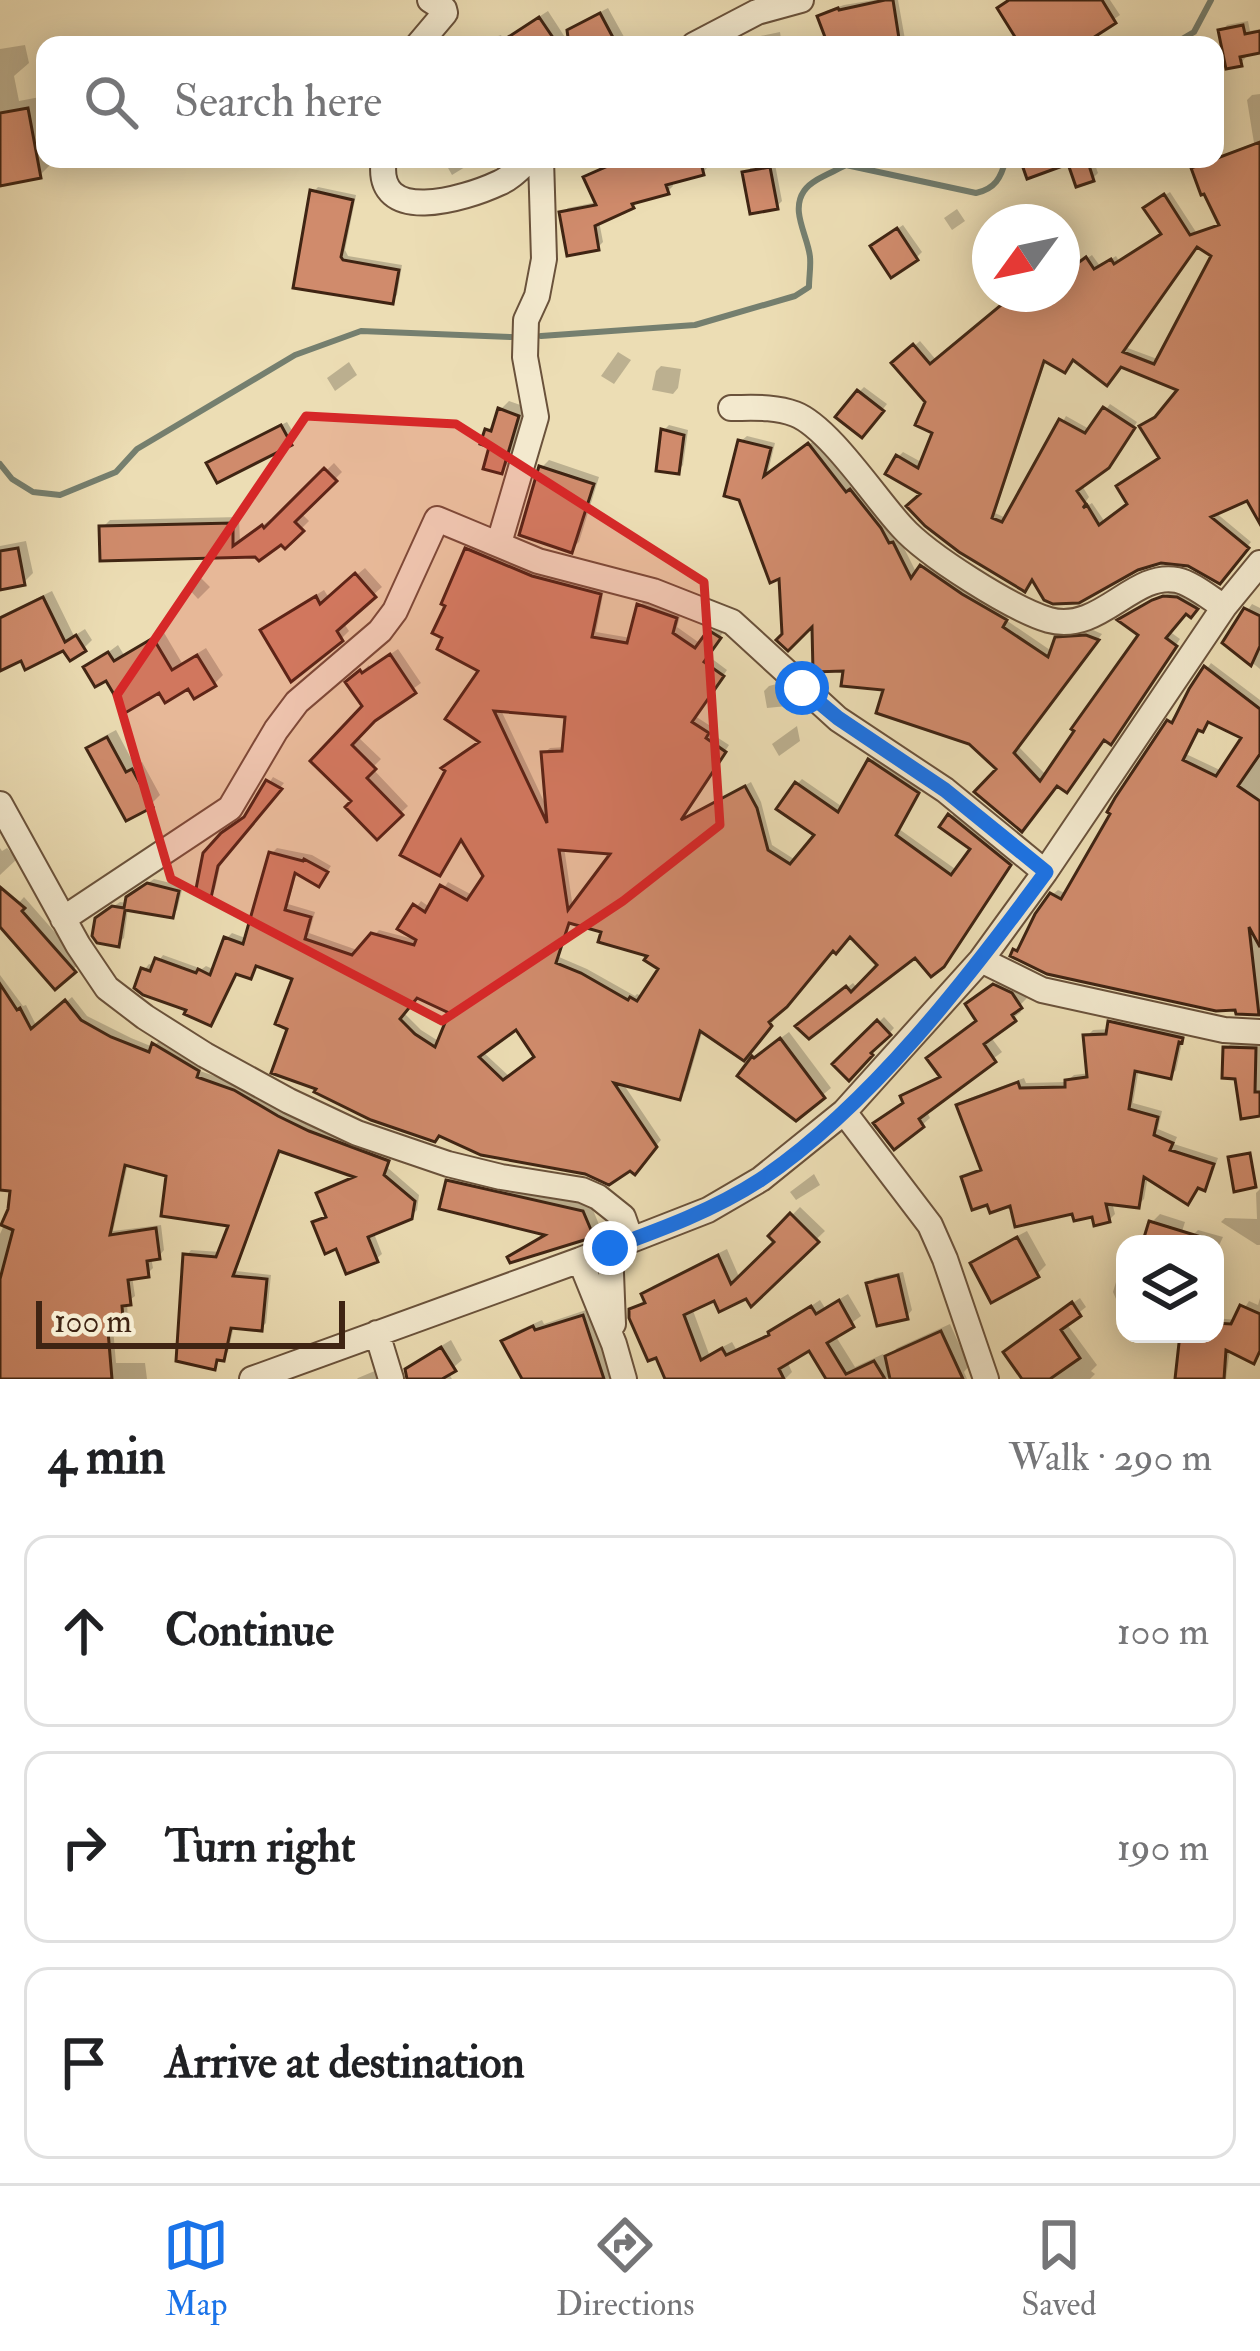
<!DOCTYPE html>
<meta charset="utf-8">
<style>
body{margin:0;font-family:"IM FELL Double Pica",serif;background:#f2f2f2;color:#202124}
.controls{position:absolute;right:36px;bottom:36px;display:grid;overflow:hidden;border-radius:24px;box-shadow:0 6px 30px #0003}
.controls button{width:108px;height:108px;display:grid;place-items:center;padding:0;border:0;border-bottom:3px solid #e0e0e0;background:#fff;color:#202124;font:60px sans-serif}
.compass{position:absolute;left:972px;top:204px;width:108px;height:108px;border-radius:50%;background:#fff;box-shadow:0 6px 30px #0003;rotate:237deg}
.scale{position:absolute;left:36px;bottom:30px;width:309px;box-sizing:border-box;padding-left:12px;border:6px solid #3f2413;border-top:0;font-size:33px;line-height:42px;white-space:nowrap;color:#3f2413;-webkit-text-stroke:9px #f3e9ce;paint-order:stroke}
.stop{position:absolute;width:36px;height:36px;margin:-27px;border:9px solid #1a73e8;border-radius:50%;background:#fff}
.stop.end{background:#1a73e8;border-color:#fff;box-shadow:0 3px 12px #0008}
.list{margin:0;padding:0;list-style:none}
h2{display:flex;justify-content:space-between;align-items:center;height:156px;margin:0;padding:0 48px;font-size:51px}
h2 small{font-size:39px;font-weight:400;color:#757577}
.list li{display:grid;grid-template-columns:78px 1fr auto;gap:36px;align-items:center;box-sizing:border-box;height:192px;margin:0 24px 24px;padding:0 24px;border:3px solid #e0e0e0;border-radius:24px}
.list b{display:block;font-size:45px;white-space:nowrap}
.list em{font-size:39px;font-style:normal;color:#757577}
.icon{flex:none;width:66px;height:66px;fill:none;stroke:currentColor;stroke-width:2;stroke-linecap:round;stroke-linejoin:round}
.map{position:relative;flex:none;width:1260px;height:1379px;overflow:hidden}
.search{position:absolute;background:#fff;box-shadow:0 6px 30px #0003;left:36px;right:36px;top:36px;height:132px;display:flex;align-items:center;gap:30px;box-sizing:border-box;padding:0 42px;border-radius:24px;color:#757577;font-size:45px}
.sheet{height:804px;background:#fff}
nav{display:flex;justify-content:space-around;align-items:center;box-sizing:border-box;height:168px;border-top:3px solid #e0e0e0;background:#fff;font-size:33px;color:#757577}
nav a{display:grid;justify-items:center;gap:6px}
nav .on{color:#1a73e8}
.map>svg:first-child{display:block}
.shadow{fill:#0003;fill-rule:evenodd}
.lines{fill:none;stroke-linecap:round;stroke-linejoin:round}
.stream{stroke:#757f6f;stroke-width:6}
.building{fill:#d08b6c;stroke:#3f2413;stroke-width:3;fill-rule:evenodd}
.minor-casing{stroke:#6a523b;stroke-width:28}
.minor{stroke:#f3e9ce;stroke-width:24}
.route{stroke:#1a73e8;stroke-width:15}
.marked{fill:#d62828;fill-opacity:0.2;stroke:#d62828;stroke-width:9;stroke-linejoin:round}
</style>
<div class="map">
<svg width="1260" height="1379" viewBox="0 0 1260 1379">
<rect width="100%" height="100%" fill="#ecddb4"/>
<filter id="stains"><feTurbulence type="fractalNoise" baseFrequency=".00167" numOctaves="4"/><feColorMatrix values="0 0 0 0 .2 0 0 0 0 .09 0 0 0 0 .02 0 0 0 .5 -.17"/></filter>
<radialGradient id="worn" r=".72"><stop offset=".6" stop-color="#630" stop-opacity="0"/><stop offset="1" stop-color="#630" stop-opacity=".3"/></radialGradient>
<path class="shadow" d="M874,0H898L906,45H831L821,17L826,11L844,5Z
M1011,0H1110L1120,15L1076,45H1023Z
M608,8L628,44L572,45L570,31L579,23Z
M548,11L570,45H473L501,35L503,40Z
M1248,21L1250,31L1260,29V50L1245,53L1246,57L1241,63L1222,31L1227,25Z
M780,32L782,45H737L742,40Z
M25,45L29,63L14,76L19,101L40,97L45,125V159H51L52,163L40,175L0,182V49Z
M1260,94V500L1248,497L1215,512L1251,542L1224,575L1189,563L1161,560L1033,577L925,493L898,457L903,452L923,463L936,431L928,402L895,363L920,341L937,361L1010,301L1005,294H1062V285L1074,276L1076,266L1092,255L1100,266L1116,256L1119,261L1164,234L1152,203L1170,192L1196,232L1221,223L1194,168L1199,164L1254,143L1247,100L1252,95ZM1197,244L1215,255L1160,360L1125,347ZM1074,357L1121,364L1182,389L1161,413L1162,458L1131,503L1105,522L1092,503L1079,511L1089,497L1081,484L1113,459L1137,422L1110,404L1091,430L1066,416L1008,519L995,513L1046,359Z
M443,159H478L452,175Z
M622,159H706L708,167L703,172L671,180L673,186L667,192L639,199L632,206L599,221L603,242L598,247L562,213L568,208L597,202L587,178L592,173Z
M749,159H774L782,201L777,206L746,173L750,169Z
M1070,159H1093L1098,173L1092,179Z
M318,187L356,195L345,250L348,256L402,265L397,295L392,301L297,285L313,192Z
M957,209L965,221L952,230L944,218Z
M903,225L922,252L916,258L879,241Z
M618,352L631,360L614,384L601,376Z
M349,362L357,375L335,391L327,378Z
M661,366L681,369L678,388L673,394L652,390L656,371Z
M864,387L887,404L867,429L859,392Z
M509,401L526,407L510,462L501,471L487,431L497,421L500,410Z
M287,422L296,437L290,442L210,463L215,458Z
M669,425L688,430L683,465L678,471L664,430Z
M747,436L775,443L767,476L815,440L852,488L857,486L886,522L895,540L899,538L917,574L928,561L1011,613L1006,620L1053,652L1058,639L1064,633L1093,630L1102,634L1017,745L1047,776L1142,635L1127,615L1171,592L1184,593L1201,603L1191,614L1186,610L1169,631L1180,639L1116,736L1104,737L1058,782L1028,823L1001,769L970,742L887,687L846,668L814,620L785,635L781,574L741,441Z
M549,460L599,477L579,542L571,549L542,467Z
M334,463L342,472L301,513L309,521L285,545L281,541L259,557L102,528L110,520L239,517L240,543L271,519L273,523Z
M26,541L33,573L24,582L0,586V546Z
M472,545L538,572L604,589L596,632L631,638L640,606L645,600L681,613L677,627L701,644L715,627L724,631L707,655L727,670L695,716L712,727L709,732L729,745L680,821L751,782L761,802L772,845L797,861L818,835L781,808L797,784L802,779L844,808L875,755L923,787L899,829L958,871L975,848L943,827L956,811L1014,859L949,958L931,972L915,954L809,1035L800,1026L805,1021L853,983L858,989L882,965L851,933L836,950L833,947L792,998L773,1015L775,1019L744,1057L703,1029L685,1091L679,1096L622,1082L661,1140L634,1171L630,1168L609,1182L586,1171L482,1152L440,1133L434,1139L372,1118L318,1091L320,1088L275,1071L291,1027L279,1023L296,977L258,964L250,976L238,971L216,1017L211,1022L188,1012L190,1008L145,992L138,987L144,970L149,964L155,966L163,955L202,969L206,966L215,970L227,938L232,933L248,939L272,853L277,848L312,855L331,866L319,883L297,871L288,904L315,912L309,933L360,951L379,930L417,940L418,938L401,928L421,901L431,908L448,882L474,896L487,876L462,837L440,873L404,854L449,770L446,768L483,741L449,718L482,670L441,648L446,637L436,631L450,605L445,602L467,550ZM500,708L568,715L565,747L550,748L544,753L548,810ZM564,847L616,851L573,908ZM571,920L605,930L602,940L652,954L648,960L662,968L644,997L637,994L635,996L587,969L559,957ZM417,994L453,1011L440,1042L421,1030L403,1012ZM516,1026L538,1056L510,1077L482,1051Z
M365,568L382,587L343,622L349,631L341,639L263,631L271,623L324,590L329,598Z
M198,575L210,587L198,599L186,586Z
M52,591L74,636L85,629L92,640L84,648L64,647L22,657L0,668V616Z
M1252,604L1260,608V669L1226,642Z
M163,631L182,663L206,648L223,675L214,684L160,689L107,677L87,668L118,645L124,655Z
M398,649L421,683L374,718L357,736L381,759L372,768L408,806L377,836L355,801L314,761L366,707L349,683L369,665L370,668Z
M1211,663L1260,700V1013L1238,1011V1007L1016,951L1052,895L1058,890L1067,894L1170,722ZM1210,719L1245,737L1222,771L1186,754L1200,727L1202,729Z
M784,682L790,688L793,700L787,706L767,708L764,691L769,686Z
M797,726L800,741L779,756L772,744Z
M116,730L135,766L142,762L160,795L151,804L90,748L99,739Z
M273,777L284,783L222,858L215,889L210,895L198,892Z
M0,848L2,851L7,848L17,859L0,875Z
M154,879L183,886L177,910L172,915L128,908L124,938L118,943L104,913L120,902L128,903L135,892Z
M24,897L81,962L55,986L1,923Z
M0,975L23,1006L26,1005L37,1027L72,997L87,1016L131,1038L153,1047L160,1040L203,1065L200,1071L240,1085L392,1156L388,1168L419,1195L417,1210L411,1216L373,1231L382,1254L376,1259L338,1245L316,1223L328,1215L319,1193L325,1188L357,1175L281,1149L236,1271L271,1275L266,1323L261,1328L234,1326L228,1352L214,1366L186,1256L191,1250L221,1252L232,1223L169,1174L128,1163L113,1231L161,1225L164,1250L159,1256L151,1257L153,1268L147,1274L132,1276L135,1296L127,1302L128,1322L123,1327L113,1328L116,1363H145L147,1379H0V1234L34,1159L0,1181Z
M1002,979L1019,987L1027,998L1018,1007L1021,1012L990,1036L1002,1052L926,1110L930,1118L922,1125L904,1097L911,1090L942,1075L980,1020L976,998Z
M884,1017L894,1028L851,1076L837,1064Z
M1117,1017L1188,1032L1183,1038L1176,1070L1170,1076L1139,1068L1133,1103L1162,1111L1158,1129L1177,1137L1174,1144L1218,1158L1210,1181L1204,1187L1148,1176L1144,1199L1138,1205L1112,1202L1115,1214L1109,1220L1094,1213L1012,1203L964,1178L970,1172L983,1168L959,1106L965,1100L1024,1078L1026,1083L1066,1082L1074,1075L1090,1073L1087,1036L1093,1030L1110,1029L1111,1023Z
M789,1032L831,1088L796,1117L754,1058Z
M1232,1043L1260,1044V1113L1238,1076L1226,1048Z
M456,1174L591,1205L600,1227L593,1234L519,1250L549,1232L448,1182Z
M814,1174L820,1185L796,1200L790,1192Z
M1260,1189V1245H1257L1221,1222L1225,1218L1257,1219L1256,1193Z
M800,1207L825,1231L751,1302L747,1295L715,1297L692,1308L709,1354L732,1342L736,1349L774,1331L820,1300L825,1308L848,1294L861,1316L835,1335L855,1367L883,1354L886,1359L897,1348L950,1324L969,1366L964,1372L967,1379H831L810,1347L787,1361L792,1372L785,1379H664L632,1310L646,1299L644,1295L653,1286L727,1249L740,1279L778,1242L772,1236Z
M1160,1214L1185,1222L1178,1244H1127L1135,1236L1146,1239L1151,1223Z
M1198,1230L1223,1237L1215,1254V1244H1192L1193,1235Z
M1027,1231L1046,1265L1037,1274L974,1264L982,1255Z
M1125,1252V1309L1120,1308L1113,1292Z
M903,1272L912,1310L907,1316L869,1284L875,1278Z
M1080,1298L1086,1307L1066,1323L1097,1365L1091,1371L1095,1374L1090,1379H1026L1013,1345Z
M1260,1298V1352L1253,1360L1230,1349L1226,1379H1178L1183,1334H1215V1318L1237,1320L1249,1301L1258,1305Z
M592,1308L614,1379H525L505,1341L513,1333L542,1320L544,1324Z
M451,1340L462,1360L448,1372L452,1379H412L408,1370L418,1360Z
M377,1370L381,1379H357L358,1378Z"/>
<g class="lines">
<path class="stream" d="M1107,45L1116,40L1182,39L1194,32L1211,0
M541,336L695,325L795,296L809,287C809,277 811,266 810,257C808,236 790,211 804,191C812,179 834,172 846,165L976,193C995,189 1001,178 1006,159
M0,464L12,479L33,492L60,495L116,472L137,449L295,355L361,331L511,337"/>
</g>
<path class="building" d="M885,0H893L900,45H828L817,16L838,8L839,10Z
M1009,0H1102L1116,23L1082,45H1020L997,8Z
M600,13L617,45H569L567,30Z
M539,17L558,45H496Z
M1243,25L1245,34L1260,31V53L1240,57L1242,66L1226,69L1218,30Z
M28,108L41,178L0,186V113Z
M1260,142V524L1247,501L1211,517L1249,548L1220,584L1188,566L1161,563L1138,570L1079,603L1053,604L1044,600L1032,580L1025,592L1022,590L959,552L925,526L906,506L920,494L885,474L896,455L918,468L932,433L915,425L925,402L891,363L913,344L930,364L1006,301L1001,294H1062V283L1071,277L1067,271L1086,257L1094,269L1111,259L1114,264L1161,234L1143,208L1164,194L1190,235L1219,225L1204,194L1201,195L1191,168ZM1197,247L1211,256L1154,364L1123,352ZM1073,360L1107,386L1121,367L1177,390L1155,417L1139,426L1159,458L1116,486L1127,504L1099,525L1087,505L1083,508L1086,504L1077,491L1109,468L1135,428L1103,407L1085,433L1059,419L1002,522L992,518L1044,361L1065,373Z
M624,159H700L704,175L666,185L669,194L632,204L634,208L595,226L599,250L567,256L559,212L596,205L583,177Z
M1020,159H1087L1094,181L1076,187L1068,164L1027,179Z
M770,167L778,209L750,214L742,172Z
M310,190L353,200L341,257L343,260L399,270L393,304L293,288Z
M897,228L918,260L891,278L870,246Z
M857,390L884,411L862,438L835,417Z
M498,408L519,416L502,474L483,469L489,447L480,444L485,429L491,431Z
M281,425L292,445L217,483L206,463Z
M661,429L684,435L679,474L656,471Z
M738,440L771,448L764,476L808,443L846,492L850,489L881,528L889,543L893,542L911,578L920,565L962,594L1007,620L1003,627L1048,657L1055,637L1086,635L1099,640L1014,753L1040,781L1074,731L1071,729L1138,635L1117,620L1152,600L1163,596L1177,597L1198,609L1191,618L1186,614L1166,638L1177,646L1111,745L1104,740L1067,793L1057,786L1022,832L974,792L996,769L969,744L876,713L883,690L841,686L843,671L813,672L812,627L788,651L776,640L782,634L779,579L770,583L739,500L724,496Z
M539,466L594,484L572,553L519,535Z
M324,468L337,481L295,522L304,531L285,549L281,545L259,561L255,557L100,561L99,526L233,523V546L262,525L264,528Z
M18,548L25,585L0,590V551Z
M465,548L532,576L601,594L592,637L627,643L637,604L677,618L673,633L695,648L708,630L721,638L704,662L724,676L692,722L709,733L706,738L726,752L681,820L745,786L757,808L768,850L790,864L814,835L776,809L795,782L838,812L868,759L919,793L896,835L951,875L970,849L939,827L948,814L1011,865L944,967L931,977L915,958L809,1039L795,1026L846,986L851,992L877,965L850,937L836,954L833,951L787,1007L769,1022L772,1026L744,1061L700,1031L680,1100L614,1083L657,1147L635,1175L630,1171L609,1185L585,1174L481,1155L439,1136L435,1142L371,1120L314,1092L316,1089L271,1073L287,1029L275,1024L292,979L256,966L251,979L236,974L211,1026L184,1014L186,1010L143,995L134,988L141,968L150,971L155,958L196,973L198,969L210,975L224,937L243,944L269,852L303,861L304,859L328,872L319,887L295,873L285,910L311,917L305,939L352,955L371,933L414,945L416,940L397,929L413,904L425,912L440,885L467,900L483,876L461,840L440,876L400,855L445,771L441,768L479,742L445,719L478,671L437,649L442,638L432,633L445,606L441,604ZM494,711L565,717L562,751L541,752L547,823ZM559,850L610,854L568,910ZM569,923L601,932L598,942L647,956L644,960L658,969L637,1001L630,997L628,1000L581,973L556,963ZM417,998L449,1013L435,1047L415,1034L400,1019ZM516,1030L534,1057L503,1080L479,1057Z
M355,573L376,597L337,631L343,641L291,682L260,630L316,596L320,604Z
M43,597L65,642L76,635L86,651L70,661L63,651L25,670L21,661L0,671V618Z
M1244,608L1260,616V646L1251,666L1222,643Z
M153,638L172,670L197,655L216,686L194,699L188,689L165,703L159,693L125,713L106,681L95,687L83,667L108,652L114,661Z
M390,654L416,693L375,721L352,745L376,769L367,778L403,815L377,840L345,807L351,801L310,761L362,706L345,682L360,670L362,673Z
M1204,666L1260,709V754L1238,786L1260,801V947L1249,927L1259,1015L1236,1014L1235,1010L1216,1011L1047,974L1010,956L1013,949L1017,951L1035,914L1050,893L1061,899L1110,814L1107,812L1115,798L1167,720L1172,723L1189,689ZM1208,722L1241,738L1216,776L1183,760L1198,730L1203,732Z
M107,737L126,772L132,769L153,807L126,821L86,748Z
M266,780L282,789L218,866L211,898L195,894L203,853L221,833L244,817Z
M147,883L179,891L173,918L125,910L119,947L97,943L92,936L95,918L112,906L124,908L126,897Z
M0,887L25,908L22,911L76,972L55,990L0,927Z
M0,984L17,1010L20,1008L31,1029L65,1000L81,1020L111,1037L149,1052L152,1043L199,1071L197,1077L234,1090L278,1116L309,1131L389,1161L384,1175L415,1201L412,1219L368,1237L378,1262L346,1274L336,1249L325,1254L312,1222L326,1217L316,1193L354,1177L279,1151L233,1276L267,1279L262,1331L231,1328L224,1361L217,1360L215,1370L176,1361L183,1254L216,1257L228,1226L161,1216L166,1176L125,1165L110,1235L156,1228L160,1259L147,1261L149,1277L128,1280L131,1305L122,1306L124,1330L108,1331L112,1379H0V1279L13,1230L1,1225L8,1209L10,1191L0,1190Z
M993,984L1012,993L1022,1008L1012,1015L1016,1021L984,1044L996,1062L919,1119L924,1127L894,1150L873,1123L903,1103L900,1096L940,1077L926,1058L976,1021L965,1004Z
M877,1020L891,1035L871,1053L873,1055L849,1081L832,1064Z
M1108,1021L1183,1038L1182,1043L1179,1042L1171,1079L1135,1071L1129,1109L1158,1117L1154,1135L1173,1143L1170,1150L1214,1164L1205,1191L1198,1188L1188,1205L1144,1177L1139,1208L1106,1204L1110,1222L1094,1226L1092,1217L1074,1221L1072,1214L1015,1227L1010,1206L990,1213L987,1205L972,1210L961,1177L981,1170L956,1105L1018,1082L1020,1088L1065,1087V1080L1087,1077L1083,1035L1106,1034Z
M780,1038L825,1098L796,1121L737,1076L752,1056L754,1058Z
M1223,1047L1256,1048L1255,1092H1260V1116L1241,1119L1235,1079L1222,1078Z
M1250,1153L1256,1187L1234,1192L1228,1157Z
M446,1180L583,1211L594,1237L510,1263L507,1257L545,1235L439,1209Z
M790,1213L819,1242L751,1307L746,1299L719,1312L714,1301L684,1315L701,1360L722,1348L726,1355L769,1335L768,1332L811,1306L816,1314L839,1300L854,1327L827,1343L846,1374L874,1361L885,1379H826L809,1351L779,1369L784,1379H665L656,1358L648,1361L629,1318V1309L645,1303L641,1294L718,1255L731,1284L774,1242L768,1236Z
M1149,1221L1211,1240L1210,1244H1142Z
M1017,1237L1039,1277L991,1303L970,1263Z
M898,1275L908,1319L877,1326L866,1283Z
M1072,1302L1081,1316L1061,1330L1080,1358L1050,1379H1022L1003,1352Z
M1240,1305L1260,1314V1351L1254,1364L1226,1350L1224,1379H1175L1180,1334H1215V1323L1231,1324Z
M583,1315L604,1379H522L501,1341L533,1326L535,1330Z
M941,1331L963,1379H890L885,1356Z
M441,1347L456,1371L442,1379H407L405,1369Z"/>
<g class="lines">
<g class="minor-casing">
<path id="minor" d="M418,45L445,13L444,9L430,0
M694,45L757,12L801,0
M384,159C373,227 465,199 499,183C511,178 520,168 530,159
M731,408C752,408 774,406 795,414C829,427 875,498 902,527C927,555 1012,609 1049,620C1100,634 1133,571 1177,580C1192,583 1211,599 1224,607
M499,543L536,417L525,357L526,320L537,296L544,259L541,159
M0,804L78,945L107,988L145,1017L205,1055L289,1101L357,1133L448,1164L501,1177L582,1190L598,1197L623,1217L631,1240
M63,919L230,808L276,730L297,702L380,631L395,611L437,519L538,561L653,591L732,622L838,719L945,790L1045,872
M981,960L1042,990L1224,1030L1260,1032
M844,1112L930,1225L945,1259L986,1379
M610,1248L613,1324
M580,1260L614,1344L624,1379
M377,1333L391,1379
M252,1379L580,1260L708,1210L761,1179L844,1112L981,960L1045,872L1224,607L1260,563"/>
</g>
<use href="#minor" class="minor"/>
</g>
<g class="lines">
<path class="route" d="M610,1248C662,1229 714,1210 760,1180C870,1106 968,978 1046,872L945,790L838,718L802,688"/>
</g>
<path class="marked" d="M306,416L456,424L704,582L720,825L623,901L442,1021L171,879L117,695Z"/>
<rect width="100%" height="100%" filter="url(#stains)"/>
<rect width="100%" height="100%" fill="url(#worn)"/>
</svg>
<div class="controls">
<button><svg class="icon" aria-label="layers" viewBox="0 0 24 24"><path d="M12 4l9 5-9 5-9-5zM3 14l9 5 9-5"/></svg></button>
</div>
<svg class="compass" viewBox="-18 -18 36 36"><path d="M0-13l5 13h-10z" fill="#e53935"/><path d="M0 13l5-13h-10z" fill="#757577"/></svg>
<div class="scale">100 m</div>
<div class="stop" style="left:802px;top:688px"></div>
<div class="stop end" style="left:610px;top:1248px"></div>
<div class="search"><svg class="icon" aria-label="search" viewBox="0 0 24 24"><circle cx="10" cy="10" r="6"/><path d="M15 15l6 6"/></svg>Search here</div>
</div>
<section class="sheet">
<h2>4 min<small>Walk · 290 m</small></h2>
<ul class="list">
<li><svg class="icon" aria-label="ahead" viewBox="0 0 24 24"><path d="M12 20V5M6 11l6-6 6 6"/></svg><div><b>Continue</b></div><em>100 m</em></li>
<li><svg class="icon" aria-label="right" viewBox="0 0 24 24"><path d="M7 20v-9h11M14 6l5 5-5 5"/></svg><div><b>Turn right</b></div><em>190 m</em></li>
<li><svg class="icon" aria-label="arrive" viewBox="0 0 24 24"><path d="M6 21V4h12l-3 4 3 4H6"/></svg><div><b>Arrive at destination</b></div></li>
</ul>
</section>
<nav>
<a class="on"><svg class="icon" aria-label="map" viewBox="0 0 24 24"><path d="M3 6l6-2 6 2 6-2v14l-6 2-6-2-6 2zM9 4v14M15 6v14"/></svg>Map</a>
<a><svg class="icon" aria-label="directions" viewBox="0 0 24 24"><path d="M12 3l9 9-9 9-9-9zM9 14v-3h6M13 9l2 2-2 2"/></svg>Directions</a>
<a><svg class="icon" aria-label="saved" viewBox="0 0 24 24"><path d="M7 4h10v16l-5-4-5 4z"/></svg>Saved</a>
</nav>
